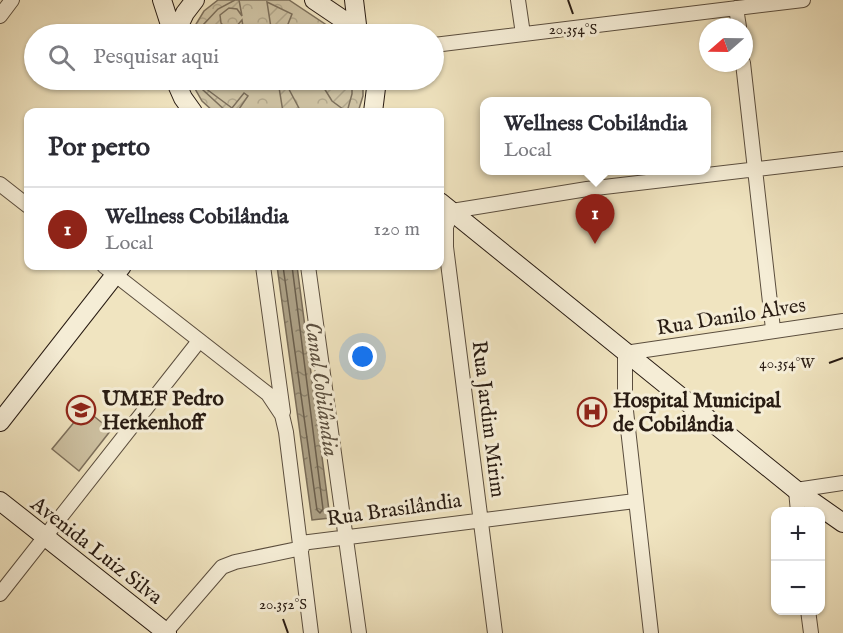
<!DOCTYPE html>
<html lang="pt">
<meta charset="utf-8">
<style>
body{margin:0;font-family:"IM FELL English",serif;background:#f2f2f3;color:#2b2b33}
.controls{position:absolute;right:18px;bottom:18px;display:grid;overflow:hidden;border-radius:12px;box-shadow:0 2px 4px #0004}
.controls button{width:54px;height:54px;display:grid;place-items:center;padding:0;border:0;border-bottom:2px solid #e1e1e2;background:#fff;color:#2b2b33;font:30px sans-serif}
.compass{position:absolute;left:699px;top:18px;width:54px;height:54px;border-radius:50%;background:#fff;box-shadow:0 2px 4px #0004;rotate:250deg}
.you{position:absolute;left:363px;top:357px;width:21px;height:21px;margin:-15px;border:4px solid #fff;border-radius:50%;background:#1a73e8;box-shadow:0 0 0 9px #1a73e833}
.badge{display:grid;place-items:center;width:39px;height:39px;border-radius:50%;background:#8f2418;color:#fff;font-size:20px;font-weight:700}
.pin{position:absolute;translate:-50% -50px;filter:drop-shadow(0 2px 3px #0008)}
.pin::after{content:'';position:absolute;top:32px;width:21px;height:18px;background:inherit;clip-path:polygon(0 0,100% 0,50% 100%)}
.popup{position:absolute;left:480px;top:97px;width:231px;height:78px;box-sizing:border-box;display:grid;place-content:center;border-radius:12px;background:#fff;filter:drop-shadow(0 2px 4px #0005);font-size:20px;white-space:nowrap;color:#7c7c81}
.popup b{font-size:22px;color:#2b2b33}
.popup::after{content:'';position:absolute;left:50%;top:100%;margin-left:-12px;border:12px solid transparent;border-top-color:#fff}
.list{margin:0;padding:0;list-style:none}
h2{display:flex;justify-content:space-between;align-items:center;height:78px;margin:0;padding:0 24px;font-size:26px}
h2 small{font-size:20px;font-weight:400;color:#7c7c81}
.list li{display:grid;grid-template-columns:39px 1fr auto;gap:18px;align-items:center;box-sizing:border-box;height:84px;padding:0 24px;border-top:2px solid #e1e1e2}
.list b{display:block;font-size:22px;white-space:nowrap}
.list p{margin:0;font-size:20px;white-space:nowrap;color:#7c7c81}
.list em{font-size:20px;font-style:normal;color:#7c7c81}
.icon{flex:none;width:33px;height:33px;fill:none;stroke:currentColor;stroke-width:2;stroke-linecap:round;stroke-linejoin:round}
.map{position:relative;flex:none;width:843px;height:633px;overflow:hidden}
.search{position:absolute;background:#fff;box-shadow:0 2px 4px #0004;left:24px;top:24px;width:420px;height:66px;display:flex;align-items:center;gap:15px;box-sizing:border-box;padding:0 21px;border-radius:33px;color:#7c7c81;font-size:22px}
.panel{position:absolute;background:#fff;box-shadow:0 2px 4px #0004;left:24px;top:108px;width:420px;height:162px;border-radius:12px}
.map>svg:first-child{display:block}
.park{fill:url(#park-crowns);stroke:#7c6f5b;stroke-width:1.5}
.garden{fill:url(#garden-furrows);stroke:#7c6f5b;stroke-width:1.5}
.pitch{fill:#cec2a3;stroke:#7c6f5b;stroke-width:1.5}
.water{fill:url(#water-ripples);stroke:#786b57;stroke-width:1.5}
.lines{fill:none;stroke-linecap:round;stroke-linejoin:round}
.shore{stroke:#6a5e4c;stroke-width:1.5}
.street-casing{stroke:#5b4e3e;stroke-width:16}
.secondary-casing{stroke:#291c13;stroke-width:20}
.street{stroke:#f5edd6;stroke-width:14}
.secondary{stroke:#f5edd6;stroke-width:18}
.ticks{fill:none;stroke:#291c13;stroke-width:2}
.labels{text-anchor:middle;stroke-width:6;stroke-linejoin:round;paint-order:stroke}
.street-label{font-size:21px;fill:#291c13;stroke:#f5edd6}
.poi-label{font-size:21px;font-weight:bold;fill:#291c13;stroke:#f5edd6;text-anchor:start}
.water-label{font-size:22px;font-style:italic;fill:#5d5141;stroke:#f5edd6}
.ticks-label{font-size:15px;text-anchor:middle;fill:#291c13;stroke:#f5edd6;stroke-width:6;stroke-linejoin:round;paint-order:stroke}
</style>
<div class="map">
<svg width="843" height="633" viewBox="0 0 843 633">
<defs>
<pattern id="park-crowns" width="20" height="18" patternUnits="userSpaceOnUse" patternTransform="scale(1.5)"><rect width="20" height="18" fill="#cec2a3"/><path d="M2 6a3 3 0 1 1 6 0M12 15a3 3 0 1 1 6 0" fill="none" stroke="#b1a68b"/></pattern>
<pattern id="garden-furrows" width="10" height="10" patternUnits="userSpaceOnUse" patternTransform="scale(1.5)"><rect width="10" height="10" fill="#cec2a3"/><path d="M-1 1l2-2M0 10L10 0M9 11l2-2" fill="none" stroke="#b1a68b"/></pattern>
<pattern id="water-ripples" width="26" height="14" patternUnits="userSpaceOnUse" patternTransform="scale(1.5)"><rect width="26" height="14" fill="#aca085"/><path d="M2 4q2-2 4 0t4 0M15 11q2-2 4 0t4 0" fill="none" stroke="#8c826c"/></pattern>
</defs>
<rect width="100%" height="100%" fill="#f0e4c0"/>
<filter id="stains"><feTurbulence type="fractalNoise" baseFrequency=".00333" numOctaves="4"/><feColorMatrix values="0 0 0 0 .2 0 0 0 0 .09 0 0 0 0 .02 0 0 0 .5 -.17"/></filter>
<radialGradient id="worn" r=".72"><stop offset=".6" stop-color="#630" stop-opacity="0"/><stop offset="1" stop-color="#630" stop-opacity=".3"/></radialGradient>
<path class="park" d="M218,0H289L340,34H190L204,11Z
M190,80H363V96L358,112H214L202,101Z"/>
<path class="garden" d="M235,0H239L242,16L237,9L229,8L220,15L221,23L226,29H234L242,20L244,34H215L203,25L218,9Z
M267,2L292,14L284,34H272Z
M284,80L301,112H283L278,81Z
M319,80H352V94L347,112L332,101Z
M205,88L232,108L244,93L248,96L237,112H227L203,90Z"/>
<path class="pitch" d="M85,409L111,430L79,471L52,449Z"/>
<path class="water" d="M277,266H297L330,518L312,520Z"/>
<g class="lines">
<path class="shore" d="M283,266L317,510L320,513L323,509L292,266"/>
<g class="street-casing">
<path id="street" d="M518,0L523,34
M736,8L739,27
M0,16L12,0
M434,45L803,0
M743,63L773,329
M0,184L28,206
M104,266L268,394L282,415L286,432L311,633
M263,266L283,412
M308,266L359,633
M798,512L796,490L843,483
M301,543L635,501
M0,594L199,341
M808,610L811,633
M165,633L222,567L235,562L302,548
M495,633L446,247V227L452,211L587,189L843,159
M651,633L625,402V353L843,321"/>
</g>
<g class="secondary-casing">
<path id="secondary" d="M162,0L173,34
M314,0L348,23L359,34
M354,0L358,33
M175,34L185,13L195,0
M175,80L183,98L193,112
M373,112L377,80
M440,202L796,490L843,523
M0,422L122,266
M0,501L167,633"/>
</g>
<use href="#street" class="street"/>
<use href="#secondary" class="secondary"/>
</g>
<path class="ticks" d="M568,0L573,14M829,363L843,358M283,619L288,633"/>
<defs>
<g id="school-ring" transform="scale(1.5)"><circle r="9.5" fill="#f5edd6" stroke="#8f2418" stroke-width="1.5"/><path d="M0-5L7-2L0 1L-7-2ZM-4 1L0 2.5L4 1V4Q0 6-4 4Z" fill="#8f2418"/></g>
<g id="hospital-ring" transform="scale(1.5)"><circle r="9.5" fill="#f5edd6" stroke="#8f2418" stroke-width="1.5"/><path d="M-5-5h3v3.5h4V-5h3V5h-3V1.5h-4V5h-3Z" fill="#8f2418"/></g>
</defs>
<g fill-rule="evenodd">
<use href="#school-ring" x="81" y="410"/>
<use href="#hospital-ring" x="592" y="412"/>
</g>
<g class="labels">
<g class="street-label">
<text transform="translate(731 316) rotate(-9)" y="7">Rua Danilo Alves</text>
<text transform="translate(489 419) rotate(83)" y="7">Rua Jardim Mirim</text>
<text transform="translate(394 509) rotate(-8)" y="7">Rua Brasilândia</text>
<text transform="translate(97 550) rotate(38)" y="7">Avenida Luiz Silva</text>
</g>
<g class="poi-label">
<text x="102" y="405">UMEF Pedro<tspan x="102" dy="24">Herkenhoff</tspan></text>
<text x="613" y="407">Hospital Municipal<tspan x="613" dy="24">de Cobilândia</tspan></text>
</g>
<g class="water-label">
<text transform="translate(323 389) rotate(82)" y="8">Canal Cobilândia</text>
</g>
</g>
<g class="ticks-label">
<text x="573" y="34">20.354°S</text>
<text x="787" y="368">40.354°W</text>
<text x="283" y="609">20.352°S</text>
</g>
<rect width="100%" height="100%" filter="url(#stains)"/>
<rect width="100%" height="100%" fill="url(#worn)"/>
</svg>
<div class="controls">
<button>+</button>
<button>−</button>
</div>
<svg class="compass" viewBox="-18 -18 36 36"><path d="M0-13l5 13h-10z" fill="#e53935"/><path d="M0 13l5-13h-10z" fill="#7c7c81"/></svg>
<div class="you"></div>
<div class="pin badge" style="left:595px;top:244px">1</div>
<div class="popup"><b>Wellness Cobilândia</b>Local</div>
<div class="search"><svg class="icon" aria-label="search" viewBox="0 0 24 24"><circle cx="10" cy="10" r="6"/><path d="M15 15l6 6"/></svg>Pesquisar aqui</div>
<section class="panel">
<h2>Por perto<small></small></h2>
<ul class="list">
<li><span class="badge">1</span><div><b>Wellness Cobilândia</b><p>Local</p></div><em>120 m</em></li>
</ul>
</section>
</div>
